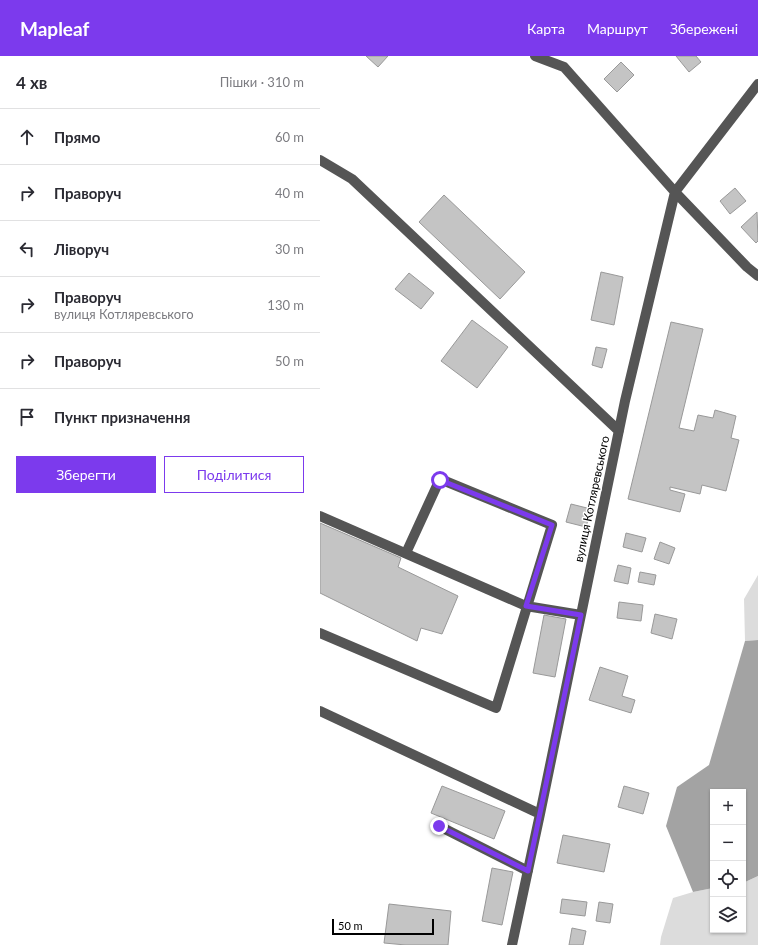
<!DOCTYPE html>
<html lang="uk">
<meta charset="utf-8">
<style>
body{margin:0;font-family:Lato,sans-serif;background:#f7f7f7;color:#2b2b33}
.controls{position:absolute;right:12px;bottom:12px;display:grid;overflow:hidden;border-radius:0px;box-shadow:0 1px 3px #0004}
.controls button{width:36px;height:36px;display:grid;place-items:center;padding:0;border:0;border-bottom:1px solid #e1e1e2;background:#fff;color:#2b2b33;font:20px sans-serif}
.scale{position:absolute;left:12px;bottom:10px;width:102px;box-sizing:border-box;padding-left:4px;border:2px solid #000;border-top:0;font-size:11px;line-height:14px;white-space:nowrap;color:#000;-webkit-text-stroke:3px #fff;paint-order:stroke}
.stop{position:absolute;width:12px;height:12px;margin:-9px;border:3px solid #7c3aed;border-radius:50%;background:#fff}
.stop.end{background:#7c3aed;border-color:#fff;box-shadow:0 1px 4px #0008}
.list{margin:0;padding:0;list-style:none}
h2{display:flex;justify-content:space-between;align-items:center;height:52px;margin:0;padding:0 16px;font-size:17px}
h2 small{font-size:13px;font-weight:400;color:#7c7c81}
.list li{display:grid;grid-template-columns:26px 1fr auto;gap:12px;align-items:center;box-sizing:border-box;height:56px;padding:0 16px;border-top:1px solid #e1e1e2}
.list b{display:block;font-size:15px;white-space:nowrap}
.list p{margin:0;font-size:13px;white-space:nowrap;color:#7c7c81}
.list em{font-size:13px;font-style:normal;color:#7c7c81}
.actions{display:flex;gap:8px;padding:12px 16px}
.actions a{flex:1;padding:9px 0;border:1px solid #7c3aed;border-radius:0px;text-align:center;font-size:14px;color:#7c3aed}
.actions .main{background:#7c3aed;color:#fff}
.icon{flex:none;width:22px;height:22px;fill:none;stroke:currentColor;stroke-width:2;stroke-linecap:round;stroke-linejoin:round}
.map{position:relative;flex:none;width:438px;height:889px;overflow:hidden}
header{display:flex;align-items:center;gap:24px;box-sizing:border-box;height:56px;padding:0 20px;background:#7c3aed;color:#fff}
header strong{font-size:19px}
nav{display:flex;gap:22px;margin-inline-start:auto;font-size:14px}
main{display:flex}
aside{flex:1;background:#fff}
.map>svg:first-child{display:block}
.green{fill:#dcdcdc}
.water{fill:#a3a3a3}
.building{fill:#c4c4c4;stroke:#999}
.lines{fill:none;stroke-linecap:round;stroke-linejoin:round}
.minor{stroke:#555;stroke-width:10}
.route{stroke:#7c3aed;stroke-width:5}
.labels{text-anchor:middle;stroke-width:3;stroke-linejoin:round;paint-order:stroke}
.street-label{font-size:12px;fill:#000;stroke:#fff}
</style>
<header>
<strong>Mapleaf</strong>
<nav><a>Карта</a><a>Маршрут</a><a>Збережені</a></nav>
</header>
<main>
<aside>
<h2>4 хв<small>Пішки · 310 m</small></h2>
<ul class="list">
<li><svg class="icon" aria-label="ahead" viewBox="0 0 24 24"><path d="M12 20V5M6 11l6-6 6 6"/></svg><div><b>Прямо</b></div><em>60 m</em></li>
<li><svg class="icon" aria-label="right" viewBox="0 0 24 24"><path d="M7 20v-9h11M14 6l5 5-5 5"/></svg><div><b>Праворуч</b></div><em>40 m</em></li>
<li><svg class="icon" aria-label="left" viewBox="0 0 24 24"><path d="M17 20v-9H6M10 6l-5 5 5 5"/></svg><div><b>Ліворуч</b></div><em>30 m</em></li>
<li><svg class="icon" aria-label="right" viewBox="0 0 24 24"><path d="M7 20v-9h11M14 6l5 5-5 5"/></svg><div><b>Праворуч</b><p>вулиця Котляревського</p></div><em>130 m</em></li>
<li><svg class="icon" aria-label="right" viewBox="0 0 24 24"><path d="M7 20v-9h11M14 6l5 5-5 5"/></svg><div><b>Праворуч</b></div><em>50 m</em></li>
<li><svg class="icon" aria-label="arrive" viewBox="0 0 24 24"><path d="M6 21V4h12l-3 4 3 4H6"/></svg><div><b>Пункт призначення</b></div></li>
</ul>
<div class="actions"><a class="main">Зберегти</a><a>Поділитися</a></div>
</aside>
<div class="map">
<svg width="438" height="889" viewBox="0 0 438 889">
<rect width="100%" height="100%" fill="#fff"/>
<path class="green" d="M438,519V584L425,585L424,543Z
M438,820V889H340L341,881L353,842L373,836L393,832V874H423V827Z"/>
<path class="water" d="M438,584V820L423,827V736H393V832L373,836L346,770L357,731L389,709L425,585Z"/>
<path class="building" d="M46,0H68L58,11Z
M356,0H376L381,6L369,16Z
M301,6L314,19L297,36L284,23Z
M415,132L426,145L410,158L400,145Z
M124,139L205,216L180,243L99,166Z
M437,156L438,185L436,187L421,171Z
M281,216L303,221L294,269L271,264Z
M89,217L114,237L101,253L75,233Z
M152,264L188,291L157,332L121,305Z
M351,266L383,273L359,372L374,375L378,359L393,362L395,354L416,360L411,382L419,384L406,435L382,429L380,438L350,431V434L365,438L360,456L308,443Z
M276,291L287,293L282,312L272,309Z
M251,448L271,453L266,471L246,466Z
M0,467L81,502L78,511L138,540L122,578L101,572L97,585L0,537Z
M306,477L326,482L322,496L303,491Z
M340,486L355,492L349,508L334,503Z
M298,509L311,512L308,528L294,525Z
M320,516L336,519L334,529L318,526Z
M299,546L323,549L321,565L297,562Z
M335,558L357,563L352,583L331,577Z
M224,559L246,563L235,621L213,617Z
M280,611L308,620L302,640L315,644L311,657L269,644Z
M122,730L185,755L174,783L111,757Z
M304,730L329,737L323,758L298,751Z
M243,779L290,788L284,816L237,807Z
M172,812L193,816L182,869L162,865Z
M242,843L267,846L265,860L240,857Z
M279,846L293,848L290,867L276,865Z
M69,848L131,855L128,889H86L64,887Z
M252,872L266,875L263,889H249Z"/>
<g class="lines">
<path class="minor" d="M215,0L244,11L355,136L427,211L438,220
M0,104L32,123L299,375
M0,460L206,550L261,559
M0,577L176,652L232,469L120,423L86,497
M0,655L220,758
M119,770L208,815
M192,889L220,758L305,345L355,136L438,28"/>
</g>
<g class="lines">
<path class="route" d="M119,770L208,815L261,559L206,550L232,469L120,424"/>
</g>
<g class="labels">
<g class="street-label">
<text transform="translate(272 443) rotate(-78)" y="4">вулиця Котляревського</text>
</g>
</g>
</svg>
<div class="controls">
<button>+</button>
<button>−</button>
<button><svg class="icon" aria-label="locate" viewBox="0 0 24 24"><circle cx="12" cy="12" r="6"/><path d="M12 2v4M12 18v4M2 12h4M18 12h4"/></svg></button>
<button><svg class="icon" aria-label="layers" viewBox="0 0 24 24"><path d="M12 4l9 5-9 5-9-5zM3 14l9 5 9-5"/></svg></button>
</div>
<div class="scale">50 m</div>
<div class="stop" style="left:120px;top:424px"></div>
<div class="stop end" style="left:119px;top:770px"></div>
</div>
</main>
